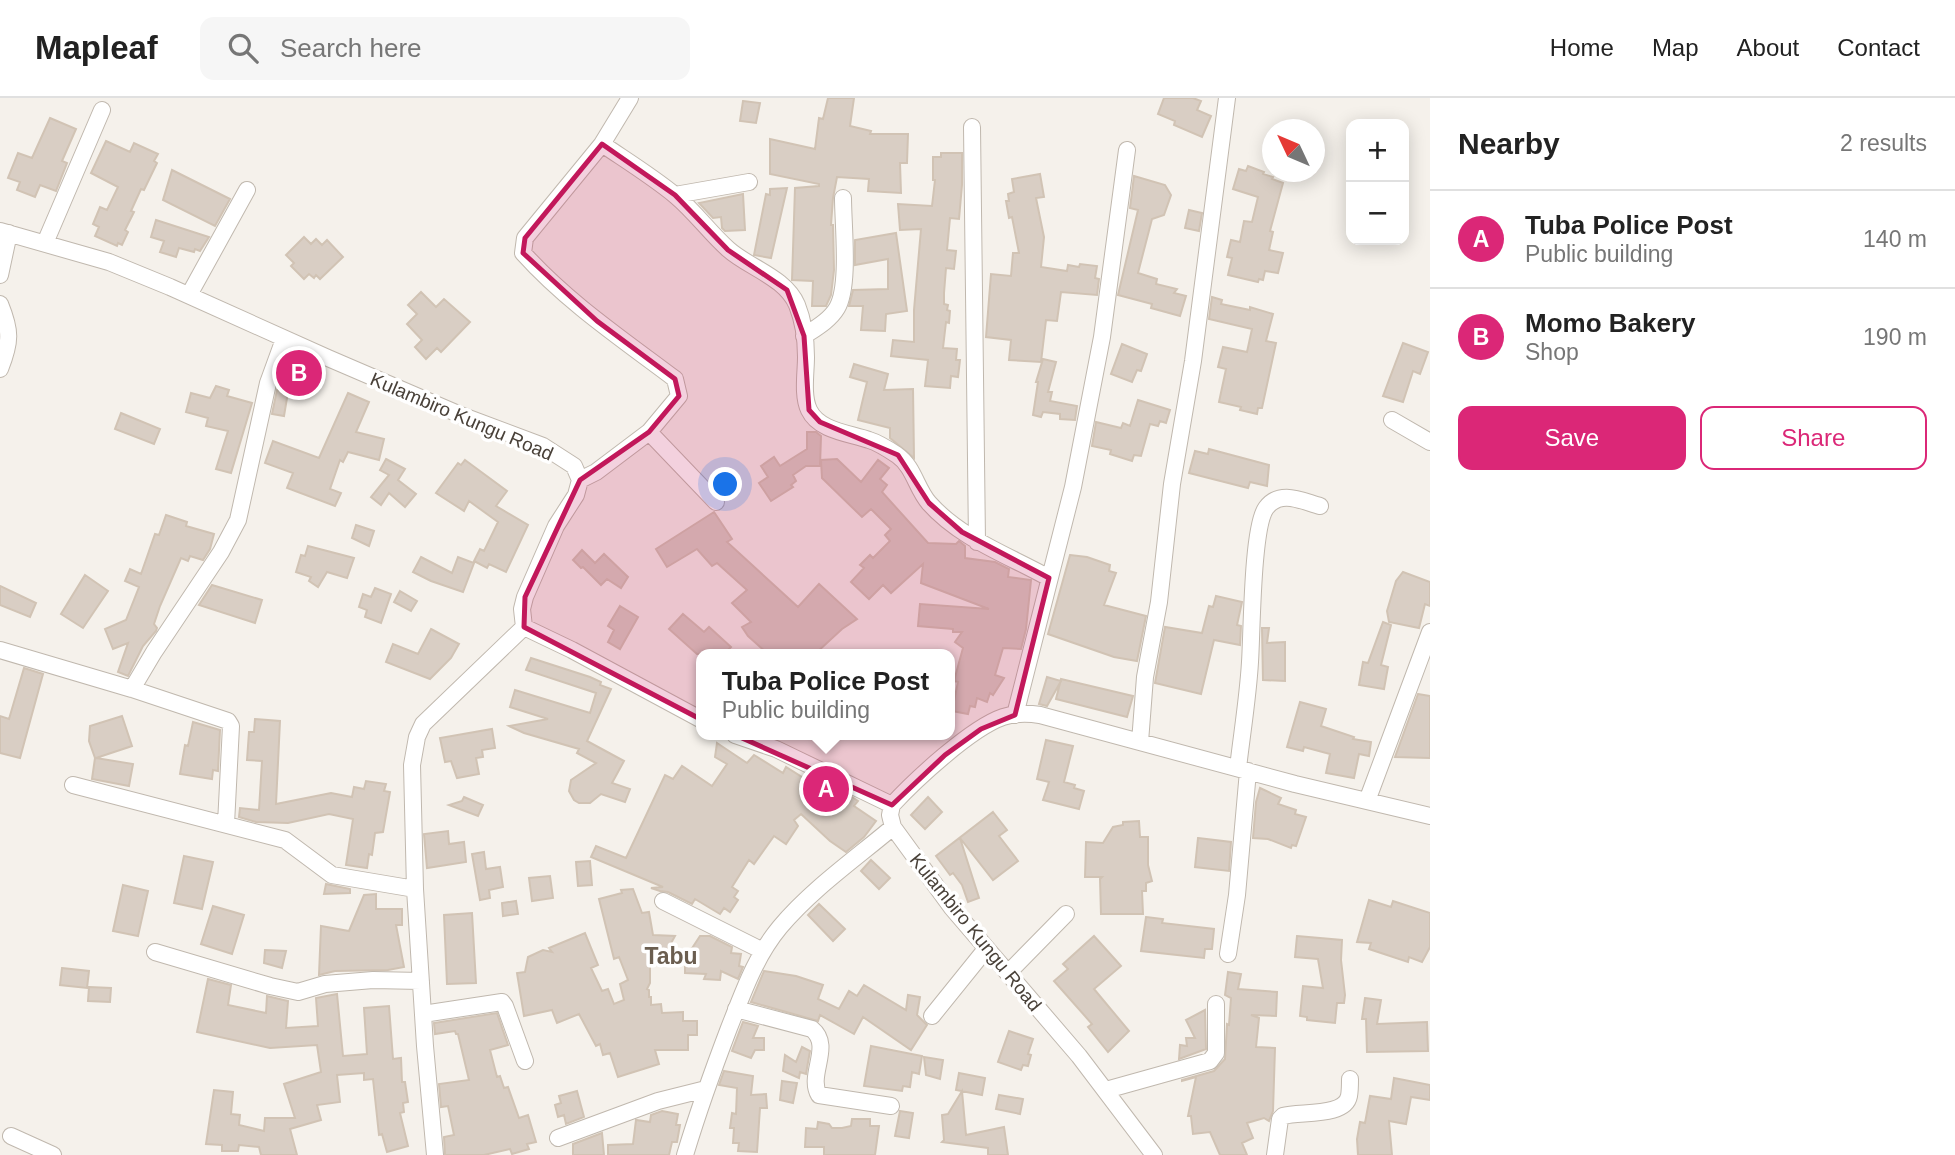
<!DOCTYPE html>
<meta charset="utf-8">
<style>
body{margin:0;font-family:Helvetica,sans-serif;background:#f6f6f6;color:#222}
.controls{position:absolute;right:21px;top:21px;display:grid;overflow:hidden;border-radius:14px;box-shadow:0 4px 18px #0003}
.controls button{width:63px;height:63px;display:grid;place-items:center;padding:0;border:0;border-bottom:2px solid #e0e0e0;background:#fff;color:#222;font:35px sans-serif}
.compass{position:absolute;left:1262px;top:21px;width:63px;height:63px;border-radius:50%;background:#fff;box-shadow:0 4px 18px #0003;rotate:314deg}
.you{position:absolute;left:726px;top:387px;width:24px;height:24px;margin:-18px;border:5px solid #fff;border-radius:50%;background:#1a73e8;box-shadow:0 0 0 10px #1a73e833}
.badge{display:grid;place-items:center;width:46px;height:46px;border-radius:50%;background:#db2777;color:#fff;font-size:23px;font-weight:700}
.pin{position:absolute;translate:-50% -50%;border:4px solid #fff;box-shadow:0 2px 7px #0006}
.popup{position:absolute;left:696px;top:551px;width:259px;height:91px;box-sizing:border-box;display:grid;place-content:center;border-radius:14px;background:#fff;filter:drop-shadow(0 2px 5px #0005);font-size:23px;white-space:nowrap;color:#767676}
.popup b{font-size:26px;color:#222}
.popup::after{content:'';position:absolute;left:50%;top:100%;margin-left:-14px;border:14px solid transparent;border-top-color:#fff}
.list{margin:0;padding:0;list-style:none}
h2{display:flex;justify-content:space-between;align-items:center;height:91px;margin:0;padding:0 28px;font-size:30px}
h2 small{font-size:23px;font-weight:400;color:#767676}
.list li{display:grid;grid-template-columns:46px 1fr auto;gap:21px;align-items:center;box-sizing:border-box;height:98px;padding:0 28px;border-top:2px solid #e0e0e0}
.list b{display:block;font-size:26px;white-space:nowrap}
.list p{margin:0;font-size:23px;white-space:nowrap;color:#767676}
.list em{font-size:23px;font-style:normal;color:#767676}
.actions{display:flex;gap:14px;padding:21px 28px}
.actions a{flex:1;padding:16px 0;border:2px solid #db2777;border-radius:14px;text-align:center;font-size:24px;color:#db2777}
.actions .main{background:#db2777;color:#fff}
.icon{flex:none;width:38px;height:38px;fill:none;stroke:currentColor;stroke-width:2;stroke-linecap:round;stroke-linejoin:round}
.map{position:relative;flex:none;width:1430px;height:1057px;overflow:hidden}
header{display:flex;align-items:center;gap:42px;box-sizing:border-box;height:98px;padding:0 35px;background:#fff;border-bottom:2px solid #e0e0e0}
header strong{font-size:33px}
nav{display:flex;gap:38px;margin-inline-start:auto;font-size:24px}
.search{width:490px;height:63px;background:#f6f6f6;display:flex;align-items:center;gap:18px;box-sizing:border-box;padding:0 24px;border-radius:14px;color:#767676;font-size:26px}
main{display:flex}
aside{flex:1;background:#fff}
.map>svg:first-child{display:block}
.building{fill:#d9cec4;stroke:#d1c3b4;stroke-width:2}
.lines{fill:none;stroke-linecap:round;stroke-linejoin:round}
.minor-casing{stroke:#c0b8ae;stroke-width:18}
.minor{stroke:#fff;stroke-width:16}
.marked{fill:#c2185b;fill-opacity:0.2;stroke:#c2185b;stroke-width:5;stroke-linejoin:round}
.labels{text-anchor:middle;stroke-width:7;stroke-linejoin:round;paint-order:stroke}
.street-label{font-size:19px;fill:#494139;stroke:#fff}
.quarter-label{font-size:23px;font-weight:bold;fill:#6b5e50;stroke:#fff}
</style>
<header>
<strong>Mapleaf</strong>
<div class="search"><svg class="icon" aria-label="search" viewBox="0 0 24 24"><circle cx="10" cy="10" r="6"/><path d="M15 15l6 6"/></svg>Search here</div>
<nav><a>Home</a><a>Map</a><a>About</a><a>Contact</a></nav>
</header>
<main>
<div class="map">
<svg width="1430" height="1057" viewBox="0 0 1430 1057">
<rect width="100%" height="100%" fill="#f5f1eb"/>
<path class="building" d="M828,0H854L850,28L871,33L870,36H908L907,65H900L901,95L868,93L869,81L837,79L833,100L831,127H833L834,172L831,197L826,208H812L813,183L792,182L795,90L819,88V86L770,76V41L815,51L819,20L823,21Z
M1164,0H1193L1201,3L1197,12L1211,18L1202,39L1174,27L1175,23L1158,16Z
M743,3L760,5L756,25L740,23Z
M50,20L76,31L62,63L67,65L56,93L40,87L35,99L17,92L20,84L8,80L18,55L32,60Z
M106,43L130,54L134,45L158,56L154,63L157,65L144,92L141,91L131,113L134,114L125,132L128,134L122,147L118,145L117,148L95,138L99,129L93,126L100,109L107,112L118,89L91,75Z
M941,55H962V87L959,121L950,120L947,152L956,153L954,171L946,170L944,195V206L948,207L947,212L950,213L949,225L946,224L943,250L957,251L956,262H960L958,279L951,278L950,290L925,288L928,262L891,258L893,242L914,244V212L921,131L900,132L898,106L932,108L935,82H933V59H941Z
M1248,68L1264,74L1263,76L1273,79L1272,81L1283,85L1270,133L1273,134L1269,152L1283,155L1278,175L1265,173L1263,182L1259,181L1258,184L1228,177L1232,160L1227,159L1231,142L1240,144L1244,123L1252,124L1258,99L1233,91L1239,71L1246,73Z
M172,72L230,101L215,128L163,102Z
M1040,76L1044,99L1036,100L1044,139L1041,169L1067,173L1068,167L1079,169L1080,166L1097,168L1095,180L1099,181L1097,197L1061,194L1057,223L1046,222L1041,264L1009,262L1011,242L986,239L991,176L1011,178L1013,155H1019L1012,119L1009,120L1006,103H1009L1008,96L1014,94L1012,81Z
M1134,78L1165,87L1171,97L1164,117L1152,121L1138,175L1157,181L1156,186L1177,191L1174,195L1186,198L1180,218L1151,210L1152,206L1118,197L1138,112L1130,110Z
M787,90L771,160L754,157L766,96L770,97V91Z
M743,96L745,132L725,133L722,130L721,119L713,120L699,105Z
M1189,112L1202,115L1199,133L1185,130Z
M156,122L209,139L200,153L195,151L194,154L179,150L176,159L160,154L164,143L151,139Z
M896,135L907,213L886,216L885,233L861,232L863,208H849L853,192L888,191V161L855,167V142Z
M304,139L311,146L316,141L322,147L327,142L343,159L320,181L316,177L314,180L309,176L304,181L291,168L294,165L286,157Z
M421,194L436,209L444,201L470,224L441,254L437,250L426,261L415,249L422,242L407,226L417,216L408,207Z
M1212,199L1222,202L1221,206L1250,212V209L1273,216L1266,243L1276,245L1262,310H1258L1257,316L1240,312L1241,309L1219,304L1226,271L1218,269L1223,249L1247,254L1252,231L1209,221Z
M1403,245L1428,254L1420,276L1413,273L1403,304L1383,298Z
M1122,246L1147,256L1141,273L1137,272L1132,284L1111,276Z
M1043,261L1056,264L1048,294H1052L1050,303L1077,308L1075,322L1060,321V316L1043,314L1041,319L1033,317L1038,284H1036Z
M854,266L888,276L884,292L913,291L914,360L890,340V330L858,322L867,284L850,279Z
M216,288L229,292L227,298L252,305L231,375L216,371L228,333L206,328L208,320L186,314L191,295L210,300Z
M277,292L288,294L284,318L272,316Z
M348,295L369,304L356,334L384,341L379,362L348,354L343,364L340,362L330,391L341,395L335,408L287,390L293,375L265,365L273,343L319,360Z
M1138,302L1170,312L1166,325L1160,323L1158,328L1150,326L1141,358L1134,357L1132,363L1110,356L1111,352L1092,348L1096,324L1121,330L1123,325L1130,328Z
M121,315L160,331L154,346L115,331Z
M807,334H816L821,338L820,368H806L793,377L796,383L791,387L793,389L771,403L759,385L768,379L761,368L774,359L780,368L807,351Z
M1209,351L1269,367L1267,388L1250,384L1248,390L1189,375L1195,353L1208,356Z
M386,361L405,371L398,382L416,396L405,409L389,395L381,407L371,399L389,377L380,372Z
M837,361L861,384L878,362L889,370L880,381L887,387L882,394L928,445L956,446L959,443L965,448V460L995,464L1009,471L1008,479L1031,482L1026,531L1021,551L1003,550L995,577L1004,580L993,597L990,595L987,604L977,600L975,609L970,608L968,616L952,613L958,584L954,583L963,550L955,544L962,534H953V531L918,528L920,506L989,511L921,485L923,466L891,495L883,487L869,501L851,484L864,470L860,467L870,457L873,460L890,443L885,437L891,431L871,411L862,419L822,380L821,362Z
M465,362L507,393L496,408L528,427L506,474L489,466L487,470L474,463L480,451L484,453L498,424L469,403L464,413L436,395L458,365L461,367Z
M714,414L732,441L727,444L798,509L819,486L857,521L842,531L815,556H768L748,538L742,529L751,524L732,505L747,492L717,465L712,468L697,451L667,469L656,451Z
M166,417L187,424L186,428L214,436L210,451L203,462L190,458L188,463L181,460L160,508L154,526L157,530L156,533L143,548L128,578L118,574L128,545L113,551L105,531L126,522L139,489L125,483L130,471L141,476L155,436L159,437Z
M356,427L374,433L369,448L352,440Z
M308,448L354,460L347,480L327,474L318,489L309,483L311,479L296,474L301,457L305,458Z
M582,452L595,465L604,456L628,479L621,490L607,481L601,487L583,469L581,470L573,462Z
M1070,457L1087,459L1110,467L1109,473L1116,475L1104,507L1146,518L1137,563L1114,559L1048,536Z
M421,459L452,475L458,459L474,465L463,494L431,483L413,474Z
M1403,474L1430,484V508L1425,506L1419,530L1389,524L1387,513L1396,483Z
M85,477L108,493L83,530L61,516Z
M212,487L262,502L255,525L199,507Z
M0,488L36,505L30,519L0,507Z
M375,490L391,496L381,525L365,519L367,512L359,509L363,496L371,499Z
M400,493L417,503L411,513L394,504Z
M1216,498L1242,504L1237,527L1241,528L1240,547L1214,542L1201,596L1155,585L1165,529L1202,535L1209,508L1213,509Z
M620,508L638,519L620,551L608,544L614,532L608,528Z
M683,516L704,534L709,529L731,549L724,556H697L669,531Z
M1383,524L1391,527L1381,567L1388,569L1384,591L1359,587L1363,564L1368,565Z
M1262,530H1269L1267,545L1285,544V583L1263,582Z
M431,531L459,546L451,560L430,581L386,564L393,546L418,556Z
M531,560L590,579L601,584L600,587L611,591L587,643L624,663L612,685L630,691L625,704L601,696L590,705H579L574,702L569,693L571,682L596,665L577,655L579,651L524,635L509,628L548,621L510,609L515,592L590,615L596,595L526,572Z
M24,570L43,576L20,660L0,655V618L9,621Z
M1047,579L1061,583L1047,608L1039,606Z
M1061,581L1133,598L1127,619L1056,601Z
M1418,596L1430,598V660L1395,659Z
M1300,604L1326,611L1321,628L1354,639L1353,641L1371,644L1369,658L1359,656L1354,680L1326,675L1330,656L1304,649L1303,653L1287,649Z
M122,618L132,648L96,660L133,666L129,688L92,681L95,660L89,643L90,628Z
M255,621L280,623L276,706L331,695L352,699L354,689L364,691L366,683L386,686L384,693L390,694L383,734L375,735L372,757L369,756L367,770L346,767L353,721L329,716L288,725L256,724L239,719L240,710L259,712L262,663L247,662L249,634H254Z
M193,624L220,632L218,673L213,672L212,681L180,676L185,647L188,648Z
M492,631L495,650L482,652L483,659L476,660L479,676L457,680L451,663L445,664L440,640Z
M1046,642L1073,648L1064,684L1075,687L1074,690L1084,693L1079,711L1043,702L1049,684L1037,681Z
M717,645L747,665L754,657L783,675L786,669L810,684L812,680L852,699L858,703L854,708L876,723L864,739L846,754L830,743L801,716L794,722L798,728L786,746L774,738L754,766L749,762L732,789L738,793L734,799L738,802L730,814L724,810L720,816L695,801L692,806L668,794L660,793L651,790L663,789L591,759L596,748L626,760L665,677L673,681L682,668L712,688L727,666L715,659Z
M1260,690L1281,700L1278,706L1296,712L1295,716L1306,719L1296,748L1292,747L1291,750L1268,741L1253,740L1256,704Z
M464,699L483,707L478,718L449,707L462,703Z
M928,699L942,714L925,731L911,717Z
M993,714L1007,732L999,738L1018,763L993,782L960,740L979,800L968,804L962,787L953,775L950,777L936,758Z
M1139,723L1140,739H1148V767L1152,783L1146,785V793H1142L1143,816H1101L1100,781L1102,779H1085L1086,744L1103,745L1113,729L1123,727V724Z
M448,733L449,746L464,744L466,764L427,770L424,736Z
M1198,740L1231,744L1229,773L1195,769Z
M484,754L486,771L500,769L503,789L489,792L490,800L480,802L472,756Z
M184,758L213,764L202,811L174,805Z
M871,762L890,780L879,791L861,773Z
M590,763L592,787L578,788L576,764Z
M550,778L553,800L532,803L529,780Z
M326,786L350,791V795L324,796Z
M123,787L148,793L138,838L113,833Z
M633,791L642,815L649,814L653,837L675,838L659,867H650V885L647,891L649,892V899H651V907L661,906L662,915L683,914V923H697V937H688V952H655L659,966L618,979L610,955L603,957L600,946L596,948L579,916L557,925L552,912L524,918L517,875L525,874L528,859L543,852L552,854L549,850L585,835L598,867L591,870L602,893L608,891L614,906L624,902L620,886L628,882L619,859L614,861L599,801L622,795L621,792Z
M376,796V811H402V827H396L404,869L388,872L335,873L319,877L321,828L349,833L364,797Z
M1369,802L1391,809L1393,803L1430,815V849L1422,864L1409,859L1408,864L1369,851L1371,845L1357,844Z
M516,803L518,816L503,818L502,805Z
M819,806L845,831L833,843L808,817Z
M213,808L244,817L232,856L201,846Z
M472,815L476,885L447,886L444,817Z
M1146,819L1163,821L1162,825L1214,831L1212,851H1205L1204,860L1141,853Z
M700,838H710L732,849L731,855L741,856L739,868L743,869L738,881L721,873L720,882L704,881L706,876L685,875V861Z
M1094,838L1121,868L1094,891L1129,933L1108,954L1088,929L1092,926L1054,883L1068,871L1063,866Z
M1297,838L1342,842L1341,862L1345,897L1344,905H1337L1335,925L1307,922V919L1300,918L1303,888L1323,890L1318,861L1295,859Z
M265,852L286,853L282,870L264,865Z
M62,870L89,873L87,890L60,887Z
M764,873L796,878L823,887L818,901L839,911L849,893L857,898L864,887L906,912L908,897L920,899L917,917L927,927L911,952L863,919L854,936L820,917L818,923L751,904Z
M1228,874L1241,876L1238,891L1277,894L1276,918L1251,917L1259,920L1256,949L1275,950L1273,1013L1269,1023L1264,1020L1247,1025L1253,1040L1242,1045L1247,1057H1220L1210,1034L1193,1036L1191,1018H1188L1196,979L1182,983V982L1214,973L1225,961L1227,926L1229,927L1231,900L1225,897Z
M208,881L231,887L228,907L266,915L267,898L288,903L286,930L318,928L316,900L337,896L343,958L367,956L364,910L389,908L393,961L401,960L402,984H405L408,1004L403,1005L404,1014L400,1015L408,1048L387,1054L382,1036L379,1037L373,981L364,982V975L337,977L340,1004L317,1007L321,1022L290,1031L297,1057H261L259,1049L239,1047L238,1053H222V1047L206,1046L214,992L233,994L231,1016L240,1017L239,1027L264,1033L265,1020H295L284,986L321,974L317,947L270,950L197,934Z
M89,889L111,890L110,904L88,903Z
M1365,900L1381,902L1377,926L1427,924L1428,953L1367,954L1366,921H1362Z
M1205,912L1206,951L1179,961L1180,947L1187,948L1186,940H1195L1186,922Z
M497,915L508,947L490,952L497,979L500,978L504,990L508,989L519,1020L528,1017L536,1044L527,1046L529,1051L512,1056L510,1051L484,1057H445L444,1039L454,1037L448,1008L441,1009L439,986L469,982L458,936H456L455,933L435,936L434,925Z
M743,924L758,928L753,940H764V952H755L751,960L732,953Z
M1009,933L1033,941L1028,956L1031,957L1028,968L1023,967L1021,972L998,964Z
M871,948L922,958L919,976L912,974L910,989L903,988L902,993L864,988Z
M802,949L810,953L806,976L800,974L799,980L783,973L785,957L796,964Z
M924,959L943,962L940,981L926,977Z
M724,973L753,978L751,997L766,996L767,1010H760L757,1054L738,1053L739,1045H733L734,1030H730L732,1015L736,1016L737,990L719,987Z
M959,975L985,980L982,997L956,992Z
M1394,980L1430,987V1002L1411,999L1406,1026L1389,1023L1392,1057H1358L1357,1041L1360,1024L1365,1025L1370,998L1391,1001Z
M782,983L797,985L793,1005L780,1002Z
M577,993L584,1019L566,1026L564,1017L558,1019L555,1007L561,1005L559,998Z
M962,993L966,1037L1004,1029L1008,1057H988V1050L942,1044L944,1042L942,1017L948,1016Z
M999,997L1023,1001L1020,1016L996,1011Z
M662,1013L678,1016L676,1027H680L677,1044H672L669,1057H608V1047L633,1046L636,1022L650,1024L651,1017Z
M900,1013L913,1015L909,1040L895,1038Z
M852,1021H870V1028H879L875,1057H824V1049H805L806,1030L817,1031L818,1024L829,1026L832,1030H842L851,1028Z
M602,1035L604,1057H573V1046Z"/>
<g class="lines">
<g class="minor-casing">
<path id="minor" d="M630,0L602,46C627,63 653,79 676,98C695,114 710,135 728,151C749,170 785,179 797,207C803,222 806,243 806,259C806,275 802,297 809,312C819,333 849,335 869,342C879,345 888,351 897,357C914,369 916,390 929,405C961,441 1008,457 1049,480
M972,29L977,444
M602,46L525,140L523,155C567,204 622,241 675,281L679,298L649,334
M675,97L749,84
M0,133L109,164L170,189L328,260L463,318L543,348L574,368L580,382L576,397L556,428L525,499L522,511L524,529L572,552L702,622
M45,145L102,12
M0,177L9,135
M189,197L247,92
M0,206C11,233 11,243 0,271
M804,238C816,230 830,222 837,210C850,188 843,127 843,100
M1392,322L1430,344
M580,382L596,374L649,334L716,404
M0,552L132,591L228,623L231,628L226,726
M132,591L154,554L221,454L238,422L268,285L284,241
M1015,617L1073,389L1102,239L1127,52
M735,637L776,651L892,707
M1140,644L1145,579L1159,504L1172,386L1193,263L1227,0
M1238,670C1242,635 1248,599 1250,564C1252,535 1252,429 1266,410C1280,391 1302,403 1320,408
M73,687L285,742L332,777L415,791
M1367,703L1430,534
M892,707C915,682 971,630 1003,619C1015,615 1028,615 1040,617L1295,686L1430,718
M892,707L890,717L893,729L952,810L1079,958L1154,1057
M663,803L763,853
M155,854L270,888L298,894L325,886L373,882L421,883
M1228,856L1237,797L1248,673
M1008,875L1066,816
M736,911L812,931C833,948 807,977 819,997L891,1008
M423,916L502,904L505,908L525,963
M932,918L986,851
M1106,992L1210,963L1216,955V906
M11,1038L53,1057
M558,1040L658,1003L706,991
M435,1057L425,948L415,791L412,667L417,639L423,626L524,529
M685,1057C698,1014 713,972 729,930C743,895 755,859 780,829C812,791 855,761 893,729
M1275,1057L1280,1021L1283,1018C1300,1013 1345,1019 1349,998C1350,993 1350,986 1350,981"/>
</g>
<use href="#minor" class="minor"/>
</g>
<path class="marked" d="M602,46L675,97L728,152L787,192L804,238L809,312L820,324L898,357L929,405L962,434L1049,480L1015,617L981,631L945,657L892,707L704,623L524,529L525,499L580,382L649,334L679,298L675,281L597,223L523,155L525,140Z"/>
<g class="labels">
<g class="street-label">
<text transform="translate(462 318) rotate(23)" y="7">Kulambiro Kungu Road</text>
<text transform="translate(976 834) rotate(51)" y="7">Kulambiro Kungu Road</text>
</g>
<g class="quarter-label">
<text x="671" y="866">Tabu</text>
</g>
</g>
</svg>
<div class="controls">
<button>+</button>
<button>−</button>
</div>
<svg class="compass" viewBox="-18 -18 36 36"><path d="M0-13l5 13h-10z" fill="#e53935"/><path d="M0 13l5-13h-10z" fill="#767676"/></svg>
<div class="you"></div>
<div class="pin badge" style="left:826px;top:691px">A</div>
<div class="popup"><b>Tuba Police Post</b>Public building</div>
<div class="pin badge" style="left:299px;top:275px">B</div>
</div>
<aside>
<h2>Nearby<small>2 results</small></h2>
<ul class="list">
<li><span class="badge">A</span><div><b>Tuba Police Post</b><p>Public building</p></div><em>140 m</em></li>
<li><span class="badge">B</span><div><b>Momo Bakery</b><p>Shop</p></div><em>190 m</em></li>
</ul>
<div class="actions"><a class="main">Save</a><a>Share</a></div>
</aside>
</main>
